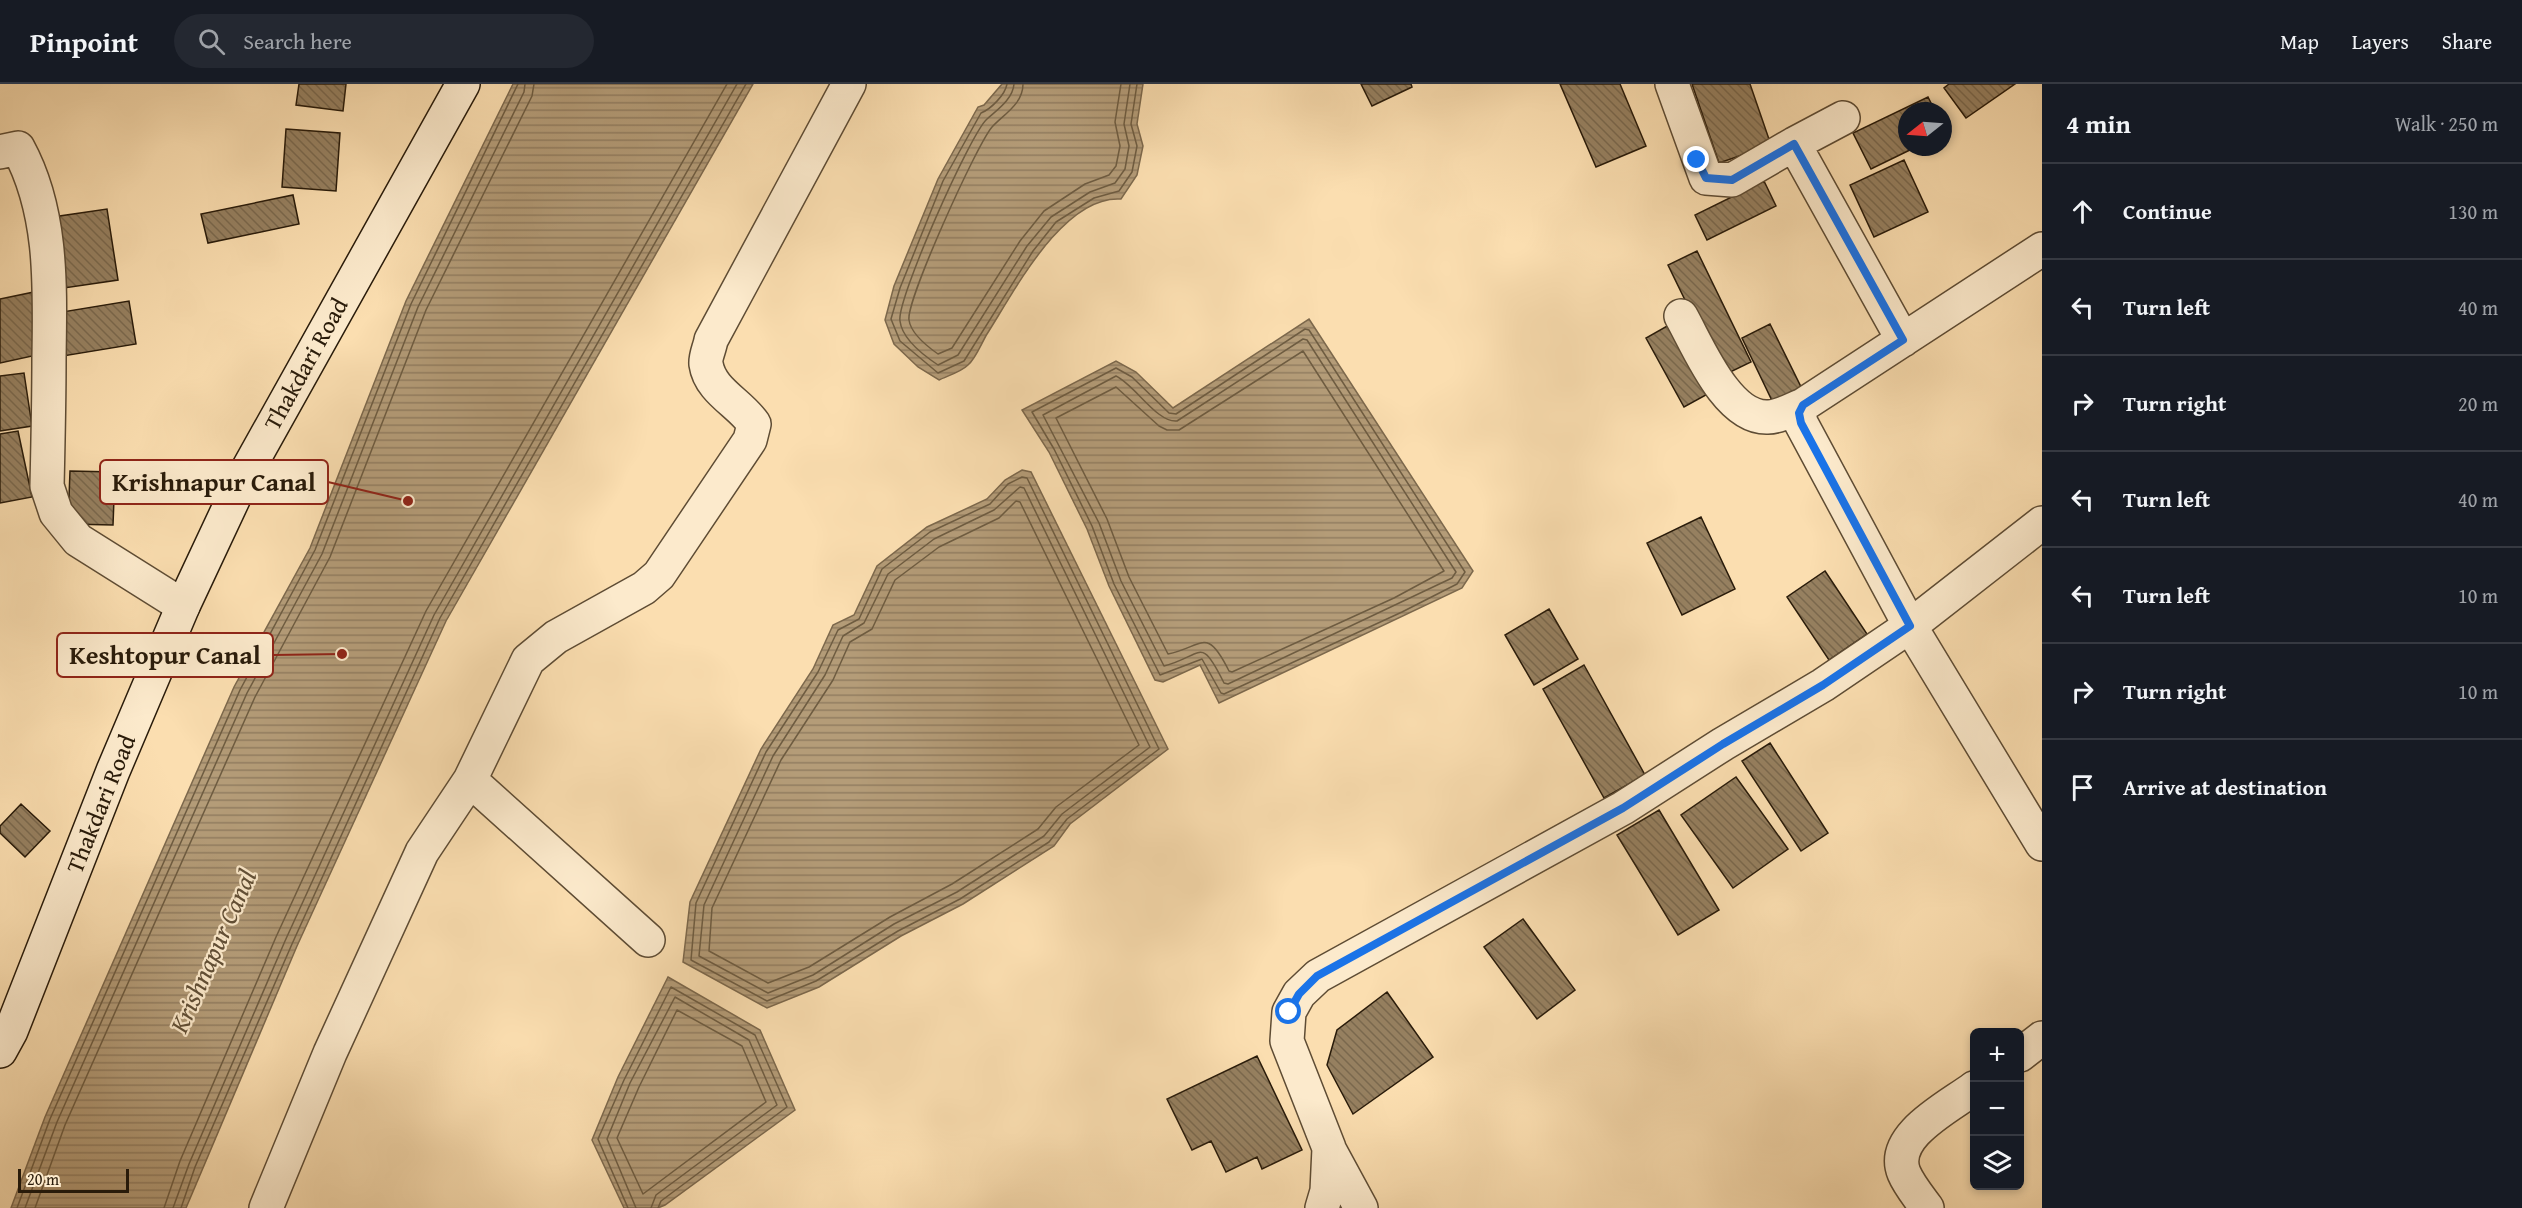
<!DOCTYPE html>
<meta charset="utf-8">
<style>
body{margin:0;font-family:"Gentium Book Plus",serif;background:#242831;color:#f1f3f6}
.controls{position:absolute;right:18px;bottom:18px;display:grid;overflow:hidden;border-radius:9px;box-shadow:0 3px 9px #0003}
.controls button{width:54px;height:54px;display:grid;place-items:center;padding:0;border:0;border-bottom:2px solid #363941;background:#171b24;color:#f1f3f6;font:30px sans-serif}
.compass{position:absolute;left:1898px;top:18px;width:54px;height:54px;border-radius:50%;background:#171b24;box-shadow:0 3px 9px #0003;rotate:253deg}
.scale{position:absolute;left:18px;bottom:15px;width:111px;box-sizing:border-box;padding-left:6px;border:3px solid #291b0a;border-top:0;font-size:16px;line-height:21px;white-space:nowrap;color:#291b0a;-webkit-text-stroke:4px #fceacc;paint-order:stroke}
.stop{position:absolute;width:18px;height:18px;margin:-14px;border:4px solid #1a73e8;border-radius:50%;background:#fff}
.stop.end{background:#1a73e8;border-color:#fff;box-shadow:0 2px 6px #0008}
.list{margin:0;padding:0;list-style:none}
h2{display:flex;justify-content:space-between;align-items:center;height:78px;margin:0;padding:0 24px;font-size:26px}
h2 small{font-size:20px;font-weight:400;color:#9ea1a6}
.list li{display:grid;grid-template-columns:39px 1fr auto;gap:18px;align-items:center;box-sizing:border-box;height:96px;padding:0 24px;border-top:2px solid #363941}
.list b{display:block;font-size:22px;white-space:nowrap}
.list em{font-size:20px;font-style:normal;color:#9ea1a6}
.icon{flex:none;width:33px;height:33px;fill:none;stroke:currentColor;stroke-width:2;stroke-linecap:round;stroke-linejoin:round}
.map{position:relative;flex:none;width:2042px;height:1124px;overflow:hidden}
header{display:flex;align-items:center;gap:36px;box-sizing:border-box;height:84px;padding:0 30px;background:#171b24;border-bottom:2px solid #363941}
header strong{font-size:28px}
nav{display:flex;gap:33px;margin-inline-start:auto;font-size:21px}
.search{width:420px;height:54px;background:#242831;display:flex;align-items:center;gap:15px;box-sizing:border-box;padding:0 21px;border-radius:33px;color:#9ea1a6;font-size:22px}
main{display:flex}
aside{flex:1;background:#171b24}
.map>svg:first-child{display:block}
.water{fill:url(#water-rules);stroke:#7c684c;stroke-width:1.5}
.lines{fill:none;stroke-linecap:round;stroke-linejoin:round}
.shore{stroke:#6e5c41;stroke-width:1.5}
.building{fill:url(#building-back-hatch);stroke:#291b0a;stroke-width:1.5}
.street-casing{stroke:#5e4c34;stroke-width:36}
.secondary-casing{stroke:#291b0a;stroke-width:36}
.street{stroke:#fceacc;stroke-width:33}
.secondary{stroke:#fceacc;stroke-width:33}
.route{stroke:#1a73e8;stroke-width:8}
.labels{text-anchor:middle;stroke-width:4.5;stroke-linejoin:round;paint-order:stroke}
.street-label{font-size:24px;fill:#291b0a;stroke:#fceacc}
.water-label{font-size:26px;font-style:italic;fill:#614f36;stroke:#fceacc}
.leader{fill:none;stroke:#8f2418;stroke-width:2}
.callout-dot{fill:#8f2418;stroke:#fceacc;stroke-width:2}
.callout{fill:#fceacc;stroke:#8f2418;stroke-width:2}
.callout-label{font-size:26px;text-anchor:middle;font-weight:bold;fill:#291b0a}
</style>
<header>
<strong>Pinpoint</strong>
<div class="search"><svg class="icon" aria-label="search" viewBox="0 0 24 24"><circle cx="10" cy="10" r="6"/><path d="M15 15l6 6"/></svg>Search here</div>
<nav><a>Map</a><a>Layers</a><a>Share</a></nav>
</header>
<main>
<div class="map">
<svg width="2042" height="1124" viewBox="0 0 2042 1124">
<defs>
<pattern id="water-rules" width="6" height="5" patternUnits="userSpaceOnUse" patternTransform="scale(1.5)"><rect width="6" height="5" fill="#b49c78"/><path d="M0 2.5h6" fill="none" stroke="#927e61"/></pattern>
<pattern id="building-back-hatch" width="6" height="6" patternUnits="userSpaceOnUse" patternTransform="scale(1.5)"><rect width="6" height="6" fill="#968060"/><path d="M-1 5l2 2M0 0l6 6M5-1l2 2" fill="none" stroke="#7a684d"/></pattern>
</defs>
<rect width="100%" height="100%" fill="#fbdeb0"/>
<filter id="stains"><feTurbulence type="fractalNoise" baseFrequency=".00333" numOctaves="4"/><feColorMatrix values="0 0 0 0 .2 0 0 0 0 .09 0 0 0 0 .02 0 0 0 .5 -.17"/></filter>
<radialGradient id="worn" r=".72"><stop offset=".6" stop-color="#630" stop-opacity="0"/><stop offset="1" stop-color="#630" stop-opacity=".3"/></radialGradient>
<path class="water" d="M513,0H753L446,537L297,862L186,1124H11L45,1033L234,603L310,464L406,217Z
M1002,0H1143L1137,40L1143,62L1137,91L1121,115C1063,111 1014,208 987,250C981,260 976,274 968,281C961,288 947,292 939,296L918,283L894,260L885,236L894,202L938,95L978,23L984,21Z
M1309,235L1473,487L1462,504L1219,619L1200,581L1163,598L1155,596L1109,502L1087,445L1049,368L1022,326L1116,277L1136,288L1173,324Z
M1022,386L1031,388L1168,665L1070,740L1054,762L963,820L901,852L819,903L767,924L683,878L690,818L761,665L813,585L833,541L854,531L877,482L927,443L987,415L1005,396Z
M668,893L760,946L795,1026L665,1121L658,1124H624L592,1056L618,993Z"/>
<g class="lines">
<path class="shore" d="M1007,0C1005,11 991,25 981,29L943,97L900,204L891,235L900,257L938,289L964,277L1033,167L1056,138L1094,114L1119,107L1132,88L1137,62L1131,40L1137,0
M1014,0C1013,15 997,26 987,35C970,50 896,217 900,237C902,255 923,271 938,281L958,271L1027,162L1051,133L1090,108L1115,99L1125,85L1129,62L1124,40L1130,0
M1023,0C1023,20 1004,30 992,43C976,62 906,217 909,236C911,250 928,263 938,270L952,264L1020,157L1044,127L1085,100L1109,91L1116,82L1120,62L1115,38L1121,0
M1305,245L1309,246L1465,488L1457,500L1402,528L1224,610L1221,609L1202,575L1160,591L1114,500L1092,442L1054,365L1032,328L1116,284L1132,293L1169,329L1176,330Z
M1303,255L1307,256L1456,488L1452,494L1228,600L1224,599C1200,550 1203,572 1164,582L1121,497L1099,439L1043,331L1116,292C1135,301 1157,339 1177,337Z
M1303,267L1444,487L1394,514L1232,588L1229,587C1206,541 1203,563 1168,570L1129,493L1107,435L1056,334L1116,303L1159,342L1167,346H1179Z
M1022,393L1027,394L1159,665L1067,735L1049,758L960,815L898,847L816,897L767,917L691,876L696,819L766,668L818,588L838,546L859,535L882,485L930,448L990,420L1008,400Z
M1020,403L1024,404L1150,663L1062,730L1044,752L957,808L894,840L813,891L768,909L699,872L704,821L773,672L825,591L843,552L864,539L888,490L934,455L994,426Z
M1016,417L1020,418L1139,661L1056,723L1038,745L952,800L890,833L809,883L768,899L709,867L712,824L781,676L833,596L850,558L872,545L895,496L939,463L999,434Z
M677,926L742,962L766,1018L643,1110L617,1054L639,1003Z
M17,1124L50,1035L240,606L315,466L411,220L518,0
M25,1124L57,1038L247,609L322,470L418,223L524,8L525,0
M35,1124L65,1041L255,613L330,473L426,226L532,12L534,0
M164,1124L180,1077L276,853L426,527L727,0
M173,1124L189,1080L285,857L434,531L737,0
M181,1124L195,1083L292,860L440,534L746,0
M628,1124L598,1055L624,996L671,903L755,951L787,1023L661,1117L658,1124
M636,1124L607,1055L630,999L675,913L749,956L777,1021L656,1111L651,1124"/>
</g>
<path class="building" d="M299,0H346L343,27L296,21Z
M1361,0H1411L1412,3L1372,22Z
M1560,0H1620L1646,62L1596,83Z
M1692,0H1750L1771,61L1719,79Z
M1949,0H2015L1966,34L1944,4Z
M1928,13L1935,27H1907V63H1916L1871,85L1853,49Z
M286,45L340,49L336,107L282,103Z
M1904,76L1928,128L1874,153L1850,101Z
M1764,97L1776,122L1707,156L1695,131Z
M293,111L299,140L208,159L201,130Z
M107,125L118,196L64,204L53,133Z
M1697,167L1751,278L1722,292L1668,181Z
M34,208L46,269L0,279V215Z
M129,217L136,260L63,272L56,229Z
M1676,237L1715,306L1684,323L1646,254Z
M1770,240L1805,311L1776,325L1742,254Z
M24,289L32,342L0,347V292Z
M18,347L32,413L0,419V350Z
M70,387L115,388L113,441L68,440Z
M1701,433L1735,505L1682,531L1647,459Z
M1825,487L1867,550L1829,576L1787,513Z
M1549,525L1578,575L1534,601L1505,551Z
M1584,581L1645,691L1604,714L1543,605Z
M1770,659L1828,749L1801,767L1742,677Z
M1736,693L1788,765L1733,804L1681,731Z
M21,720L50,747L25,773L0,749V742Z
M1659,726L1719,826L1678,851L1617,751Z
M1523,835L1575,906L1537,935L1484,863Z
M1387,908L1433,973L1353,1030L1327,981L1337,946Z
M1257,972L1302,1066L1262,1085L1257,1073L1226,1088L1211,1057L1192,1066L1167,1015Z"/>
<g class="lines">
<g class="street-casing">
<path id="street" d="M1672,0L1706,94L1732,96L1794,60L1843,34
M1794,60L1903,256
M0,68L18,64C53,128 50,203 49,274C49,317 48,360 47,402L56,429L78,456L183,522
M2042,165L1803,321L1799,329L1801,339L1910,542L2042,760
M1681,232C1698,262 1727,335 1768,333C1779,333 1793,325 1803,321
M470,696L648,856
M2020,971L2042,954
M1329,1065L1361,1124
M266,1124L330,969L422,768L470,696L528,576L556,553L644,504L659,491L750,356L754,340C740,319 710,307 706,280C705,273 710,263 711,256L849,0
M1322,1124L1327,1107L1329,1064L1287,957L1289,928L1299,910L1318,892L1623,724L1723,660L1823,601L1910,542L2042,439
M1927,1124C1919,1113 1909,1101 1904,1089C1889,1052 1949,1023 1974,1004"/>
</g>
<g class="secondary-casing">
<path id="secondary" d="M0,967L11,947L113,687L183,522L243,394L463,0"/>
</g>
<use href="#street" class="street"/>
<use href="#secondary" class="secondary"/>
</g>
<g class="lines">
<path class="route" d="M1289,928L1299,910L1317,892L1623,724L1723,660L1823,601L1910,542L1801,339L1799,329L1803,321L1903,256L1794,60L1732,96L1706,94L1697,76"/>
</g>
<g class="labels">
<g class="street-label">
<text transform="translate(306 280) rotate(-61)" y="8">Thakdari Road</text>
<text transform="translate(101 720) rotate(-68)" y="8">Thakdari Road</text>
</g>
<g class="water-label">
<text transform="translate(213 867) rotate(-66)" y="9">Krishnapur Canal</text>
</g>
</g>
<path class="leader" d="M408 417L328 398M342 570L273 571"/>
<g class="callout-dot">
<circle cx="408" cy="417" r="6"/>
<circle cx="342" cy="570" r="6"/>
</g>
<g class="callout">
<rect x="100" y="376" width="228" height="44" rx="6"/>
<rect x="57" y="549" width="216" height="44" rx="6"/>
</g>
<g class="callout-label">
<text x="214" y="407">Krishnapur Canal</text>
<text x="165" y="580">Keshtopur Canal</text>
</g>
<rect width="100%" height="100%" filter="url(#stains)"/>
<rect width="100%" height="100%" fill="url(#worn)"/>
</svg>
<div class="controls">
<button>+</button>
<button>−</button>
<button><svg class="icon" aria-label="layers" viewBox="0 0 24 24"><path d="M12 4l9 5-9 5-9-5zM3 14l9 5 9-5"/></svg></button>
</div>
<svg class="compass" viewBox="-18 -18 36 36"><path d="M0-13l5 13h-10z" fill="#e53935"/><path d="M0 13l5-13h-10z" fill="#9ea1a6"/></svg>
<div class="scale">20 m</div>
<div class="stop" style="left:1289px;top:928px"></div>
<div class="stop end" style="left:1697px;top:76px"></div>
</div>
<aside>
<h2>4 min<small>Walk · 250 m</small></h2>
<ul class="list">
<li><svg class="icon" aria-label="ahead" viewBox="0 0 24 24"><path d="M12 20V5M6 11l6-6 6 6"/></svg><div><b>Continue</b></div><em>130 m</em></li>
<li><svg class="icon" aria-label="left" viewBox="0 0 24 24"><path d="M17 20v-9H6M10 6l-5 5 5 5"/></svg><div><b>Turn left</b></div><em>40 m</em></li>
<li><svg class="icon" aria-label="right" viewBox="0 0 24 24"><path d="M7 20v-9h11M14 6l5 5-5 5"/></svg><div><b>Turn right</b></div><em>20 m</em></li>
<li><svg class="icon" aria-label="left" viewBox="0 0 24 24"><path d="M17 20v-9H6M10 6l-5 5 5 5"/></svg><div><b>Turn left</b></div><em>40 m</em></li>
<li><svg class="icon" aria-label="left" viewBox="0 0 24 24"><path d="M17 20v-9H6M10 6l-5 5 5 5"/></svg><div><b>Turn left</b></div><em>10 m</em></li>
<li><svg class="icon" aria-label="right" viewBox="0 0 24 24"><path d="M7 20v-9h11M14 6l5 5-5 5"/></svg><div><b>Turn right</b></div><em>10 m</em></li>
<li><svg class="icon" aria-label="arrive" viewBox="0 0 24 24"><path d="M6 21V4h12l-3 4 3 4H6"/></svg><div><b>Arrive at destination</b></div></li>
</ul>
</aside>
</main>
